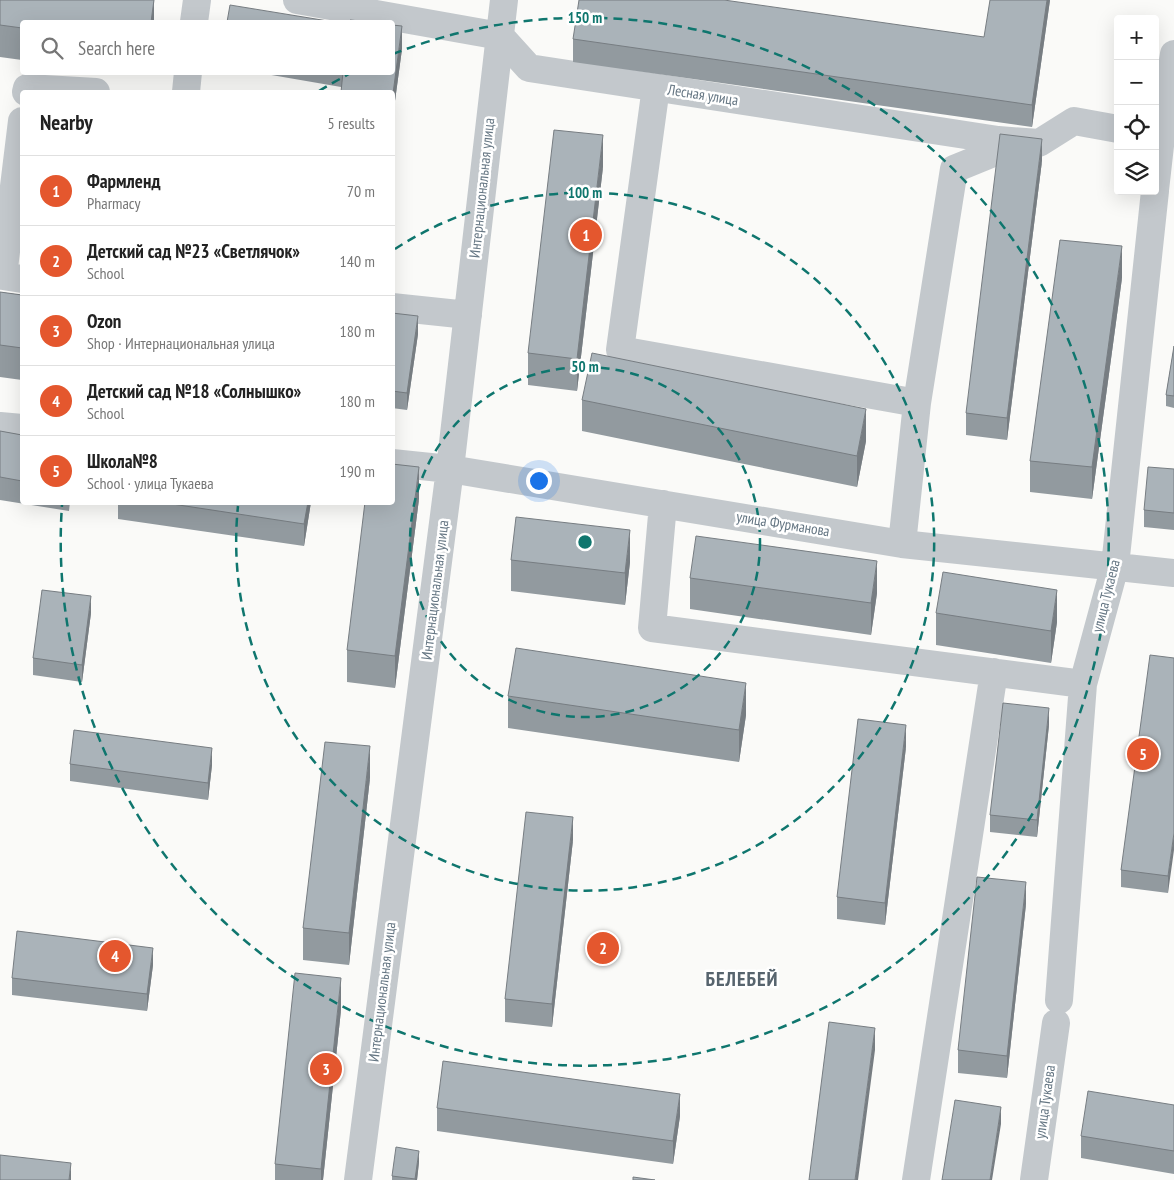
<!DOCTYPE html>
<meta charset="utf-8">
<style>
body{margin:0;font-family:"PT Sans Narrow",sans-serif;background:#f6f6f6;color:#222}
.controls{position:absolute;right:15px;top:15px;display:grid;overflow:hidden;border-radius:5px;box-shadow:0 5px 20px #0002}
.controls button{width:45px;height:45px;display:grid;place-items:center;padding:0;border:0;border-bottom:1px solid #e0e0e0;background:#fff;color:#222;font:25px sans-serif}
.you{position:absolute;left:538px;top:480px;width:18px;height:18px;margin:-12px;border:4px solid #fff;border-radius:50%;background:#1a73e8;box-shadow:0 0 0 8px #1a73e833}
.badge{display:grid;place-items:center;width:32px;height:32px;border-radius:50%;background:#e4572e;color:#fff;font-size:16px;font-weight:700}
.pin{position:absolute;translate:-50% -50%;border:2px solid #fff;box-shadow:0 1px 5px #0006}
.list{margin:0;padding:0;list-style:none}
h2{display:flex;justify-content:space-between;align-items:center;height:65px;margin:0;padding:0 20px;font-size:21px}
h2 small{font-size:16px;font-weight:400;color:#767676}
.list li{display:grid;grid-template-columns:32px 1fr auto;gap:15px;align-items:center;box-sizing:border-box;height:70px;padding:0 20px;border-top:1px solid #e0e0e0}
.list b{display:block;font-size:19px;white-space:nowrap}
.list p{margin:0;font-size:16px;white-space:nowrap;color:#767676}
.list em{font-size:16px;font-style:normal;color:#767676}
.icon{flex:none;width:28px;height:28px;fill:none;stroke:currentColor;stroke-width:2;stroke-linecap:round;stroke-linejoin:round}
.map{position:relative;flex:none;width:1174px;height:1180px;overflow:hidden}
.search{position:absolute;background:#fff;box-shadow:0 5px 20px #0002;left:20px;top:20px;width:375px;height:55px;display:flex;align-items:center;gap:12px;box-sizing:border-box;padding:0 18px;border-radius:5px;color:#767676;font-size:19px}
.panel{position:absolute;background:#fff;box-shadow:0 5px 20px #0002;left:20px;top:90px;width:375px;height:415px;border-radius:5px}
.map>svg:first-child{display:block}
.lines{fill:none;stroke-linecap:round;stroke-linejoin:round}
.minor{stroke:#c3c8cc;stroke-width:28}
.wall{fill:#929a9f}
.shaded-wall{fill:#777d82}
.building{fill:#aab3b9;stroke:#777d82}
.ring{fill:none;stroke:#0f766e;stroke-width:2.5;stroke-dasharray:9 6}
.labels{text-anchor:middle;stroke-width:5;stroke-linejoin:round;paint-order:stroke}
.street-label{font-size:15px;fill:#657683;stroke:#fff}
.district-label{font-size:20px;font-weight:bold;letter-spacing:1px;fill:#57646e;stroke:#fff}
.centre{fill:#0f766e;stroke:#fff;stroke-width:2.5}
.ring-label{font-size:15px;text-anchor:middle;font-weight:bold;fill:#0f766e;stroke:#fff;stroke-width:5;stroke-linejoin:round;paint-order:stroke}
</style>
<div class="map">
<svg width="1174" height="1180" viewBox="0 0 1174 1180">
<rect width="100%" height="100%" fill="#fafaf8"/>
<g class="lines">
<path class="minor" d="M297,0L500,36L529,68L998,140L1039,143L1074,121L1118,129
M194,22L197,0
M656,87L620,350L917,403L902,544
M26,92L27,88L96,92
M186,92L188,72
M22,121L3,276L22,279
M1155,190L1161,137L1174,54
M392,307L468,315
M917,403L954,169L1018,143
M0,426L22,428
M392,463L450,469L902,544L1174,573
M663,504L652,628L1083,684
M1059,1000L1083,684L1115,566L1155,191
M358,1180L450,469L504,0
M916,1180L994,672
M1034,1180L1056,1023"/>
</g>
<path class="wall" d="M0,0H154V22H22V60L0,57Z
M1050,0L1032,127L573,62V39L984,37Z
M402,49L392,123V92L341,87L254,72H392Z
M135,72H149V74Z
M1042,161L1007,440L966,435V413Z
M603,167L577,391L528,385V353Z
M1122,278L1092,499L1030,492V461Z
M0,292L22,295V380L0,377Z
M392,313L418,334L407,410L392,408Z
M1174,346V408L1166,406V395Z
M582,400L866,441L857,487L582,431Z
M0,431L22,435V502H70L69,511L0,500Z
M1174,469V530L1144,527V510Z
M419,499L395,688L347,682V650Z
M118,502H311L304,546L118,519Z
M511,560L630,562L625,605L511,591Z
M690,578L877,593L871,635L690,609Z
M91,613L82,682L33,675V658Z
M936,613L1057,622L1051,663L936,645Z
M1174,658L1168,893L1121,887V870Z
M508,696L746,715L739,762L508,728Z
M1049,725L1037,837L990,832V815Z
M906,747L885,925L837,919V897Z
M70,764L212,765L208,800L70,781Z
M370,778L349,965L303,960V928Z
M573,840L552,1027L505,1022V999Z
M1026,904L1007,1078L958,1073V1050Z
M153,965L147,1011L12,995V978Z
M341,1010L323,1180H275V1164Z
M1174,1105V1174L1081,1158V1136Z
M437,1108L680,1116L673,1164L437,1131Z
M419,1162L417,1180H392V1176Z"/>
<path class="shaded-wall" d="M154,0V22H151Z
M1047,0H1050L1032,127V105Z
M402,26V49L392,123V101Z
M603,135V167L577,391V359Z
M1042,139V161L1007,440V418Z
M1122,246V278L1092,499V467Z
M418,316V334L407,410V393Z
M866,409V441L857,487V456Z
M419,467V499L395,688V656Z
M308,502H311L304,546V524Z
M630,530V562L625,605V573Z
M877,561V593L871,635V603Z
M1057,590V622L1051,663V631Z
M91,596V613L82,682V665Z
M746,683V715L739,762V730Z
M1049,708V725L1037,837V820Z
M906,725V747L885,925V903Z
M370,746V778L349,965V933Z
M212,748V765L208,800V783Z
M573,817V840L552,1027V1004Z
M1174,833V850L1168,893V876Z
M1026,882V904L1007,1078V1056Z
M153,948V965L147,1011V994Z
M341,978V1010L323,1180H321V1169Z
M875,1028V1050L858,1180H855Z
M680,1094V1116L673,1164V1141Z
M1001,1107V1124L992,1180H990Z
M419,1151V1162L417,1180H415Z
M71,1163V1180H69Z"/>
<path class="building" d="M0,0H154L151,22H22V28L0,25Z
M579,0H724L984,37L990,0H1047L1032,105L573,39Z
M230,5L334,22H227Z
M350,20L370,22H349Z
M392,25L402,26L392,101V92H341L343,72H392Z
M554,130L603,135L577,359L528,353Z
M1000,134L1042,139L1007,418L966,413Z
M1060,240L1122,246L1092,467L1030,461Z
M0,292L22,295V348L0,345Z
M392,313L418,316L407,393L392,391Z
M1174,346V396L1166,395Z
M592,353L866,409L857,456L582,400Z
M0,431L22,435V481L0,477Z
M392,464L419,467L395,656L347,650L365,502H392Z
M1148,467L1174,469V513L1144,510Z
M159,502H308L304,524Z
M516,517L630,530L625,573L511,560Z
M696,536L877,561L871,603L690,578Z
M943,572L1057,590L1051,631L936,613Z
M42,590L91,596L82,665L33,658Z
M516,648L746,683L739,730L508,696Z
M1150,655L1174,658V833L1168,876L1121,870Z
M1003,703L1049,708L1037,820L990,815Z
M858,719L906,725L885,903L837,897Z
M74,730L212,748L208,783L70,764Z
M325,742L370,746L349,933L303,928Z
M526,812L573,817L552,1004L505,999Z
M977,877L1026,882L1007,1056L958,1050Z
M17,931L153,948L147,994L12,978Z
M295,973L341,978L321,1169L275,1164Z
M829,1022L875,1028L855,1180H809Z
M443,1061L680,1094L673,1141L437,1108Z
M1088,1091L1174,1105V1151L1081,1136Z
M955,1100L1001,1107L990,1180H942Z
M396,1147L419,1151L415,1179L392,1176Z
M0,1155L71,1163L69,1180H0Z
M633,1177L655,1180H633Z"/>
<g class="ring">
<circle cx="585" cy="542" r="175"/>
<path d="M395 249A349 349 0 1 1 238 506"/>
<path d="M319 91A524 524 0 0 1 351 73M393 54A524 524 0 1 1 62 505"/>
</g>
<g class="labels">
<g class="street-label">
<text transform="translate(703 95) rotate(9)" y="5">Лесная улица</text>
<text transform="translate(482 188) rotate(-84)" y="5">Интернациональная улица</text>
<text transform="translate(783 524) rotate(9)" y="5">улица Фурманова</text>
<text transform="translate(435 590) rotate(-83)" y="5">Интернациональная улица</text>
<text transform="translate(1106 596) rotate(-76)" y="5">улица Тукаева</text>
<text transform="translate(382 992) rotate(-83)" y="5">Интернациональная улица</text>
<text transform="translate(1045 1102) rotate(-82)" y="5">улица Тукаева</text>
</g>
<g class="district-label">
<text x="742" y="986">БЕЛЕБЕЙ</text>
</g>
</g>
<circle cx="585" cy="542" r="8" class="centre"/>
<g class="ring-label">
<text x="585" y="23">150 m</text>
<text x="585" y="198">100 m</text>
<text x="585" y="372">50 m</text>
</g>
</svg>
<div class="controls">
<button>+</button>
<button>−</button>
<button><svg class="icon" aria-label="locate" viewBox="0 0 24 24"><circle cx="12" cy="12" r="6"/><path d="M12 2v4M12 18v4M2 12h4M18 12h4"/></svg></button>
<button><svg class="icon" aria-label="layers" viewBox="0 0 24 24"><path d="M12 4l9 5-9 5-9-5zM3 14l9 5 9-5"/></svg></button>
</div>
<div class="you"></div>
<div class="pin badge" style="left:586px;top:235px">1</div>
<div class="pin badge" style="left:603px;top:948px">2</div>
<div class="pin badge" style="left:326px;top:1069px">3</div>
<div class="pin badge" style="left:115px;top:956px">4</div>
<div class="pin badge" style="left:1143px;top:754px">5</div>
<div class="search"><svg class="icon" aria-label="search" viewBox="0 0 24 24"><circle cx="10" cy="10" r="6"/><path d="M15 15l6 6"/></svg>Search here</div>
<section class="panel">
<h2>Nearby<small>5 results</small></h2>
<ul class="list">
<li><span class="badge">1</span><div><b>Фармленд</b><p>Pharmacy</p></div><em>70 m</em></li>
<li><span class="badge">2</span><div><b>Детский сад №23 «Светлячок»</b><p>School</p></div><em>140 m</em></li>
<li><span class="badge">3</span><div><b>Ozon</b><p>Shop · Интернациональная улица</p></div><em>180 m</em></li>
<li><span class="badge">4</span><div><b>Детский сад №18 «Солнышко»</b><p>School</p></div><em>180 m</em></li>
<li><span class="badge">5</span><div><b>Школа№8</b><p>School · улица Тукаева</p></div><em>190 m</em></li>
</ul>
</section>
</div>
